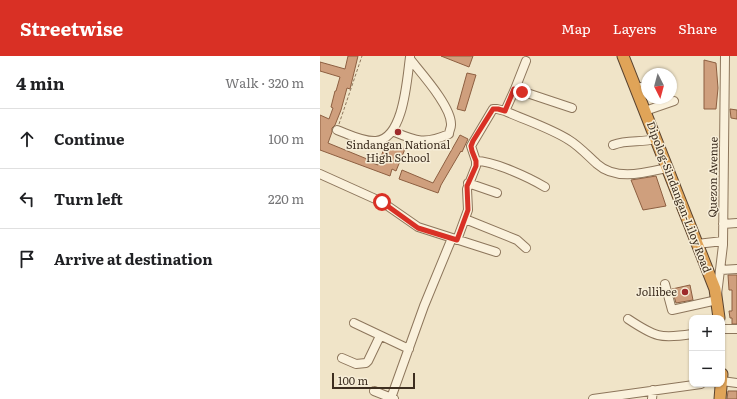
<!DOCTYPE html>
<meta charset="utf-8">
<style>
body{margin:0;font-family:Literata,serif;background:#f6f6f6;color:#202124}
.controls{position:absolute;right:12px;bottom:12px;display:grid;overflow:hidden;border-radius:8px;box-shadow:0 1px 3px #0004}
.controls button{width:36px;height:36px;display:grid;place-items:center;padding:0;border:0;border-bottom:1px solid #e0e0e0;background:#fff;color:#202124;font:20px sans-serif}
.compass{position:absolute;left:321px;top:12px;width:36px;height:36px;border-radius:50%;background:#fff;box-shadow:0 1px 3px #0004;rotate:174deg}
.scale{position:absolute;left:12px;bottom:10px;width:83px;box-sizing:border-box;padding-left:4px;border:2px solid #3d2e20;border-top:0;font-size:11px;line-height:14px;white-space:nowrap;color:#3d2e20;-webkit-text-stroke:3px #f7eed8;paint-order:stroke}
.stop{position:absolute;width:12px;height:12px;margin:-9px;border:3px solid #d93025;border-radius:50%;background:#fff}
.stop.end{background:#d93025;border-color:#fff;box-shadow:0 1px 4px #0008}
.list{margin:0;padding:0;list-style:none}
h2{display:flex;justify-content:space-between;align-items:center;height:52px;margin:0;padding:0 16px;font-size:17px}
h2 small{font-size:13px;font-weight:400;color:#757577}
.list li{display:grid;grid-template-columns:26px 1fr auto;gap:12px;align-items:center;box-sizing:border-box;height:60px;padding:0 16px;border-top:1px solid #e0e0e0}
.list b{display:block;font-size:15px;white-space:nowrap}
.list em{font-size:13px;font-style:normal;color:#757577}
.icon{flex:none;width:22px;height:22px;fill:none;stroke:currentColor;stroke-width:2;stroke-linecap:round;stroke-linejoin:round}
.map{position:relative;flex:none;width:417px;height:343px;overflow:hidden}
header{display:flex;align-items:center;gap:24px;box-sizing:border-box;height:56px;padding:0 20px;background:#d93025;color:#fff}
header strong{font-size:19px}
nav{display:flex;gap:22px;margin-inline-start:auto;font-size:14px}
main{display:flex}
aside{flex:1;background:#fff}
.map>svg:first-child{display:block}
.building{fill:#cf9f7d;stroke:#8d5f41}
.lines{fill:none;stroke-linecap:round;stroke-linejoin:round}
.minor-casing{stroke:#8d765c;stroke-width:10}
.highway-casing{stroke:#5b4430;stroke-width:13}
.path{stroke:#8d765c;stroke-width:1;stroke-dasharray:3 2;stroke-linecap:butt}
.minor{stroke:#faf1dc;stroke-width:8}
.highway{stroke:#e0a458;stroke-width:11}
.route{stroke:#d93025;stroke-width:5}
.poi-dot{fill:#9e2a2b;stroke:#f7eed8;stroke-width:1.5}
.labels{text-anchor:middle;stroke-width:3;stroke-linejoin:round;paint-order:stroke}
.poi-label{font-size:11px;fill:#3d2e20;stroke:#f7eed8}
.street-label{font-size:11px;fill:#3d2e20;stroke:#f7eed8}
</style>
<header>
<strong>Streetwise</strong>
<nav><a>Map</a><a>Layers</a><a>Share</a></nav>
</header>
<main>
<aside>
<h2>4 min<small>Walk · 320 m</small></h2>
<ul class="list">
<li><svg class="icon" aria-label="ahead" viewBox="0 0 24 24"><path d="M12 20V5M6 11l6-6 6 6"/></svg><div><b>Continue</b></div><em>100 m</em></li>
<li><svg class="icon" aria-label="left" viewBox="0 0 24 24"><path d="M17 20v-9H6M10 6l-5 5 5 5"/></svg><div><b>Turn left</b></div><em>220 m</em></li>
<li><svg class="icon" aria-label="arrive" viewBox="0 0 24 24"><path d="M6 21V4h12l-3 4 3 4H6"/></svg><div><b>Arrive at destination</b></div></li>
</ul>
</aside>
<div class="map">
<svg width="417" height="343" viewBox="0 0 417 343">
<rect width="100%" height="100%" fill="#f0e4c8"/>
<path class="building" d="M28,0H38L30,33L27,32L21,54L15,69L12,72V76L8,87L47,103V105L58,109L66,87L68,86L85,93L76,115L72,113L70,120L0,94V59L9,63L13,52L11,51L15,35H16L20,21L0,15V6L25,13Z
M121,0H153L149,11Z
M384,4L396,7L398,32L396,53H384Z
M147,17L156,19L145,55L137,53Z
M410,53L417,54V63L411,62Z
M140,79L148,83L142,96L141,95L121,129L118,137L79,123L82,114L113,127Z
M336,120L346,150L323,154L311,124Z
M408,219H417V268H412V262H410L409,255H412V234H409Z
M370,229L373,244L356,247L352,233Z
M408,335H417V343H407Z"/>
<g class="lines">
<g class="minor-casing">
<path id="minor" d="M316,32L327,30
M195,33L206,5
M185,55L195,33L252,52
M325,55L354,45
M17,74C28,78 43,86 56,85C84,83 87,22 90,1
M72,75C96,85 104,89 129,78C129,75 131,72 131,69C132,51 101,17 90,3
M293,89C308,83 320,87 336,83
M156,105C174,105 210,122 225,131
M0,118L62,146L98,171L176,196
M148,127L177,137
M145,163L197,184L206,192
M403,168L417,167
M137,184L148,154L147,133L156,110V105L151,90L173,53H177L185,55C205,64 230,72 249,84C259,90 268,100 277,108C296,125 324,117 347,112
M377,188L403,185
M401,214L417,213
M345,228L352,254L397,244
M397,239L403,189L405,0
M308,263C335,281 340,283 372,278
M34,267L89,293
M402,273H417
M22,302L36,308L46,307L48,305L60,280
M402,325L417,327
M54,335L74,343
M71,342L104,250L132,182
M273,343L381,328
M332,343L333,334"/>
</g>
<g class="highway-casing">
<path id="highway" d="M303,0L395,233L399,262
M400,343L402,318"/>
</g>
<path class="path" d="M19,68L42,0"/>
<use href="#minor" class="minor"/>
<use href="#highway" class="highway"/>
</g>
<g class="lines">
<path class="route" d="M62,146L98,172L137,184L148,154L147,130L156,110V105L152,95L151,90L153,85L173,53H178L185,55L194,33L202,36"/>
</g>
<g class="poi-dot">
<circle cx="78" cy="76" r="4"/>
<circle cx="365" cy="236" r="4"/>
</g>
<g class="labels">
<g class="poi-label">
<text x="78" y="93">Sindangan National<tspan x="78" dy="13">High School</tspan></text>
<text x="357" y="240" text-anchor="end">Jollibee</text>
</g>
<g class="street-label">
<text transform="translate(393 121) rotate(-89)" y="4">Quezon Avenue</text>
<text transform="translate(359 141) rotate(69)" y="4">Dipolog-Sindangan-Liloy Road</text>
</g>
</g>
</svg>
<div class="controls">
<button>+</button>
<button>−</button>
</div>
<svg class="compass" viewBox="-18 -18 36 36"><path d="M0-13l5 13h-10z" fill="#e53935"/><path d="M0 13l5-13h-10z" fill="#757577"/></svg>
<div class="scale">100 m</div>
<div class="stop" style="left:62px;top:146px"></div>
<div class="stop end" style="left:202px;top:36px"></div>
</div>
</main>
